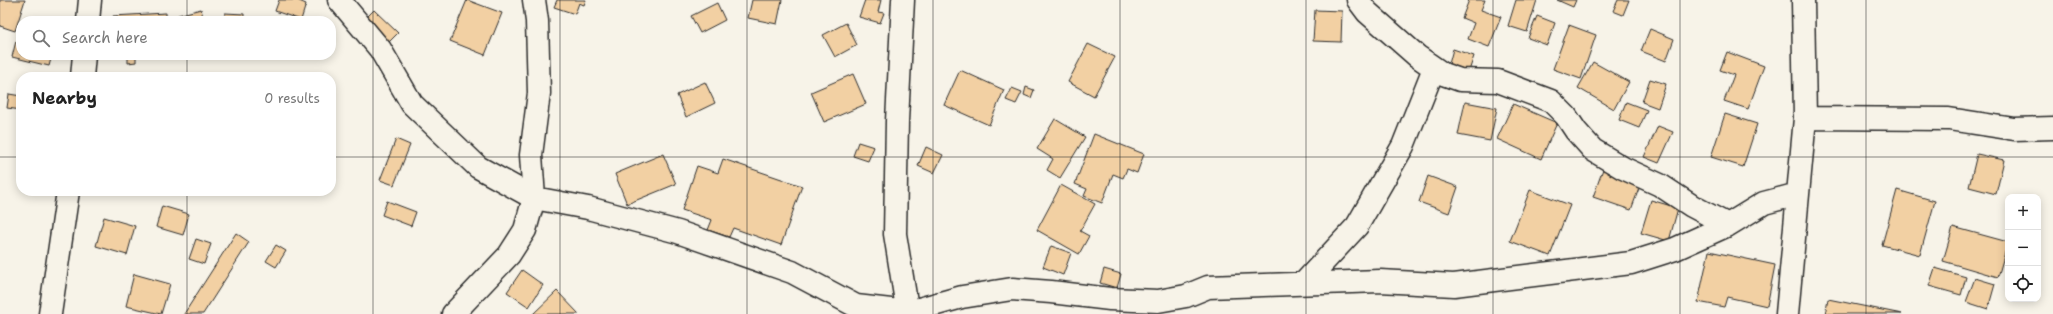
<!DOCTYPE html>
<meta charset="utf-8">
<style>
body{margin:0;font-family:"Shantell Sans",sans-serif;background:#f2f2f2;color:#222}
.controls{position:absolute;right:12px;bottom:12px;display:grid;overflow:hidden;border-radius:8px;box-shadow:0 2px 10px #0003}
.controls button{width:36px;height:36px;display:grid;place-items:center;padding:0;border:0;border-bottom:1px solid #e0e0e0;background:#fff;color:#222;font:20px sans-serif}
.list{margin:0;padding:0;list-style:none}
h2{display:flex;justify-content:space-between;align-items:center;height:52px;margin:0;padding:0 16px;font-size:17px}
h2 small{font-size:13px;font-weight:400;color:#767676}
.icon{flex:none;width:22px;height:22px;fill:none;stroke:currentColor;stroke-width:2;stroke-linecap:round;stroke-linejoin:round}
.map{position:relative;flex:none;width:2053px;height:314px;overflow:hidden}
.search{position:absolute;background:#fff;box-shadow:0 2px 10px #0003;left:16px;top:16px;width:320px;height:44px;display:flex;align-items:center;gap:10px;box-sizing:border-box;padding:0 14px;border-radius:16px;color:#767676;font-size:15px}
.panel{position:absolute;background:#fff;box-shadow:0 2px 10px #0003;left:16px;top:72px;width:320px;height:124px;border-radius:16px}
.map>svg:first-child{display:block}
.building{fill:#f2d0a3;stroke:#2b2b2b}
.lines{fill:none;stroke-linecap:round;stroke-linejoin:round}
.street-casing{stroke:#2b2b2b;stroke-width:25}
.street{stroke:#f7f3e8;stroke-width:22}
.grid{fill:none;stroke:#2b2b2b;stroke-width:1;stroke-opacity:0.55}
</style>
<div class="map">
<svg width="2053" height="314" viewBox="0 0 2053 314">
<rect width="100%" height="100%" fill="#f7f3e8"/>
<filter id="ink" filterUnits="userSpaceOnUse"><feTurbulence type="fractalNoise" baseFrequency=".025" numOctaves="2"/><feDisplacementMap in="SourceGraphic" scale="8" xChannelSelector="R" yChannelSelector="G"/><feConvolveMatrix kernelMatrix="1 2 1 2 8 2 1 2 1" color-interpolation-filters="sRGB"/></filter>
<g filter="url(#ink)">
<path class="building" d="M0,0H25L15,31L0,26Z
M279,0H297L306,4L301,20L275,11Z
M467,0L502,13L485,55L450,41Z
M557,0H586L584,5L579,3L575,14L554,7Z
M752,0H782L777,24L748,18Z
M865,0H881L878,12L884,13L880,23L859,17Z
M1469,0H1485L1481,10L1501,17L1489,47L1468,39L1474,23L1462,18Z
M1516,0H1537L1527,32L1508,26Z
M1557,0H1576L1573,7Z
M1618,0H1629L1623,15L1613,11Z
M717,3L725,20L700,33L691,16Z
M201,9L204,21H179L178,15Z
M374,10L398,33L389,42L366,18Z
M1315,10L1342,11L1341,42L1313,41Z
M166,13V21H114L113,16Z
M225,13L244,14V21H225Z
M1537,16L1555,23L1547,45L1528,38Z
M846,23L857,45L835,57L823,35Z
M1569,25L1596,35L1581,79L1553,69Z
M1650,29L1674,39L1666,61L1641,51Z
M16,41L21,42V55H52L49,66L12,57Z
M1088,44L1115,57L1094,96L1068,82Z
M1453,49L1474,56L1469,71L1449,64Z
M1727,52L1764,66L1748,109L1724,101L1734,75L1720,70Z
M128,55H136V62L128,63Z
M1593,62L1629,82L1614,109L1578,88Z
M960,70L1004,90L989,125L944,105Z
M853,74L866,104L824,122L811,92Z
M1650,79L1666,84L1658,108L1642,102Z
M705,82L715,103L686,117L677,95Z
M1026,87L1034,90L1031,98L1024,95Z
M1012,88L1022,92L1016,104L1006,100Z
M9,94L21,96V110L7,108Z
M1465,102L1497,108L1490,141L1458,135Z
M1626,102L1647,110L1639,128L1619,120Z
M1513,104L1557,123L1541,159L1497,139Z
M1725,114L1757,124L1743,167L1711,157Z
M1055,119L1085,137L1060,178L1047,170L1053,159L1037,149Z
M1658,126L1673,132L1659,163L1644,157Z
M1094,134L1144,154L1137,173L1127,169L1123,178L1113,174L1102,203L1084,196L1087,189L1075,184Z
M396,139L410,145L394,185L380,180Z
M858,142L874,147L868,161L853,156Z
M926,147L943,155L934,173L918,166Z
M663,154L676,184L627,204L615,174Z
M1977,154L2004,160L1996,194L1969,187Z
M723,159L802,186L781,245L733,228L729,237L708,230L712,220L682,210L697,166L718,173Z
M1603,169L1641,183L1631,210L1593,197Z
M1428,176L1458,187L1449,213L1419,202Z
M1061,185L1095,204L1080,231L1089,236L1079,254L1037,230Z
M1530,190L1570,205L1550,256L1510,241Z
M1897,190L1935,201L1920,255L1882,245Z
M1651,200L1678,208L1669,241L1641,233Z
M387,201L416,212L411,226L382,215Z
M162,206L189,214L183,235L156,227Z
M104,217L135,226L127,255L96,246Z
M1953,227L2008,242L1998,277L1943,261Z
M236,233L249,242L203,314H184Z
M196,239L211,244L204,264L189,259Z
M276,245L286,251L276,267L266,261Z
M1051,246L1071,253L1063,275L1043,267Z
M1709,251L1775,265L1767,306L1727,297L1724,307L1698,302Z
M1935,268L1966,277L1961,295L1929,286Z
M1104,269L1121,274L1117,288L1100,283Z
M522,270L543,285L529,307L507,292Z
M134,274L170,284L161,314L126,306Z
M1975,278L1995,284L1988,309L1966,302Z
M557,291L579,314H533Z
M1828,299L1902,314H1825Z"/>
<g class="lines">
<g class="street-casing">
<path id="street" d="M339,0L380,49L412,104L478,167L534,198L588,208L678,232L792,272L856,306L908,312L962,297L1012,289L1051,292L1110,299L1158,301L1186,296L1208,287L1380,281L1454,285L1631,263L1675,249L1728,225L1764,203L1798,194
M903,0L897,121L895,234L908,314
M1358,0L1367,12L1417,56L1443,74L1460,80L1498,81L1551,101L1566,116L1576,131L1593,150L1623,168L1660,185L1692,206L1728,225
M88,21L90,0
M82,77L84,55
M1805,118L1949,119L2014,129L2053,128
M1304,283L1357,226L1403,146L1434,68
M50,314L68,191
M453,314L509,255L525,230L534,198L531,155L539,93L537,21L534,0
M1787,314L1805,118L1803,0"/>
</g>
<use href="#street" class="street"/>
</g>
</g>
<path class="grid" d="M187,0V21M373,0V314M560,0V314M747,0V314M933,0V314M1120,0V314M1306,0V314M1493,0V314M1680,0V314M1866,0V314M187,55V77M0,157H21M331,157H2053M187,191V314"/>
</svg>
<div class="controls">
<button>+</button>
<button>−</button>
<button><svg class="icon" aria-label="locate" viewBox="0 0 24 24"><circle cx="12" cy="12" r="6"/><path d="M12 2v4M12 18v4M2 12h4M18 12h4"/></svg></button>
</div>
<div class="search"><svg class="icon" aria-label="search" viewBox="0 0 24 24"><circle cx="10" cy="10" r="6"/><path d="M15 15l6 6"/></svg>Search here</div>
<section class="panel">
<h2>Nearby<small>0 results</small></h2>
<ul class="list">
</ul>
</section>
</div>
